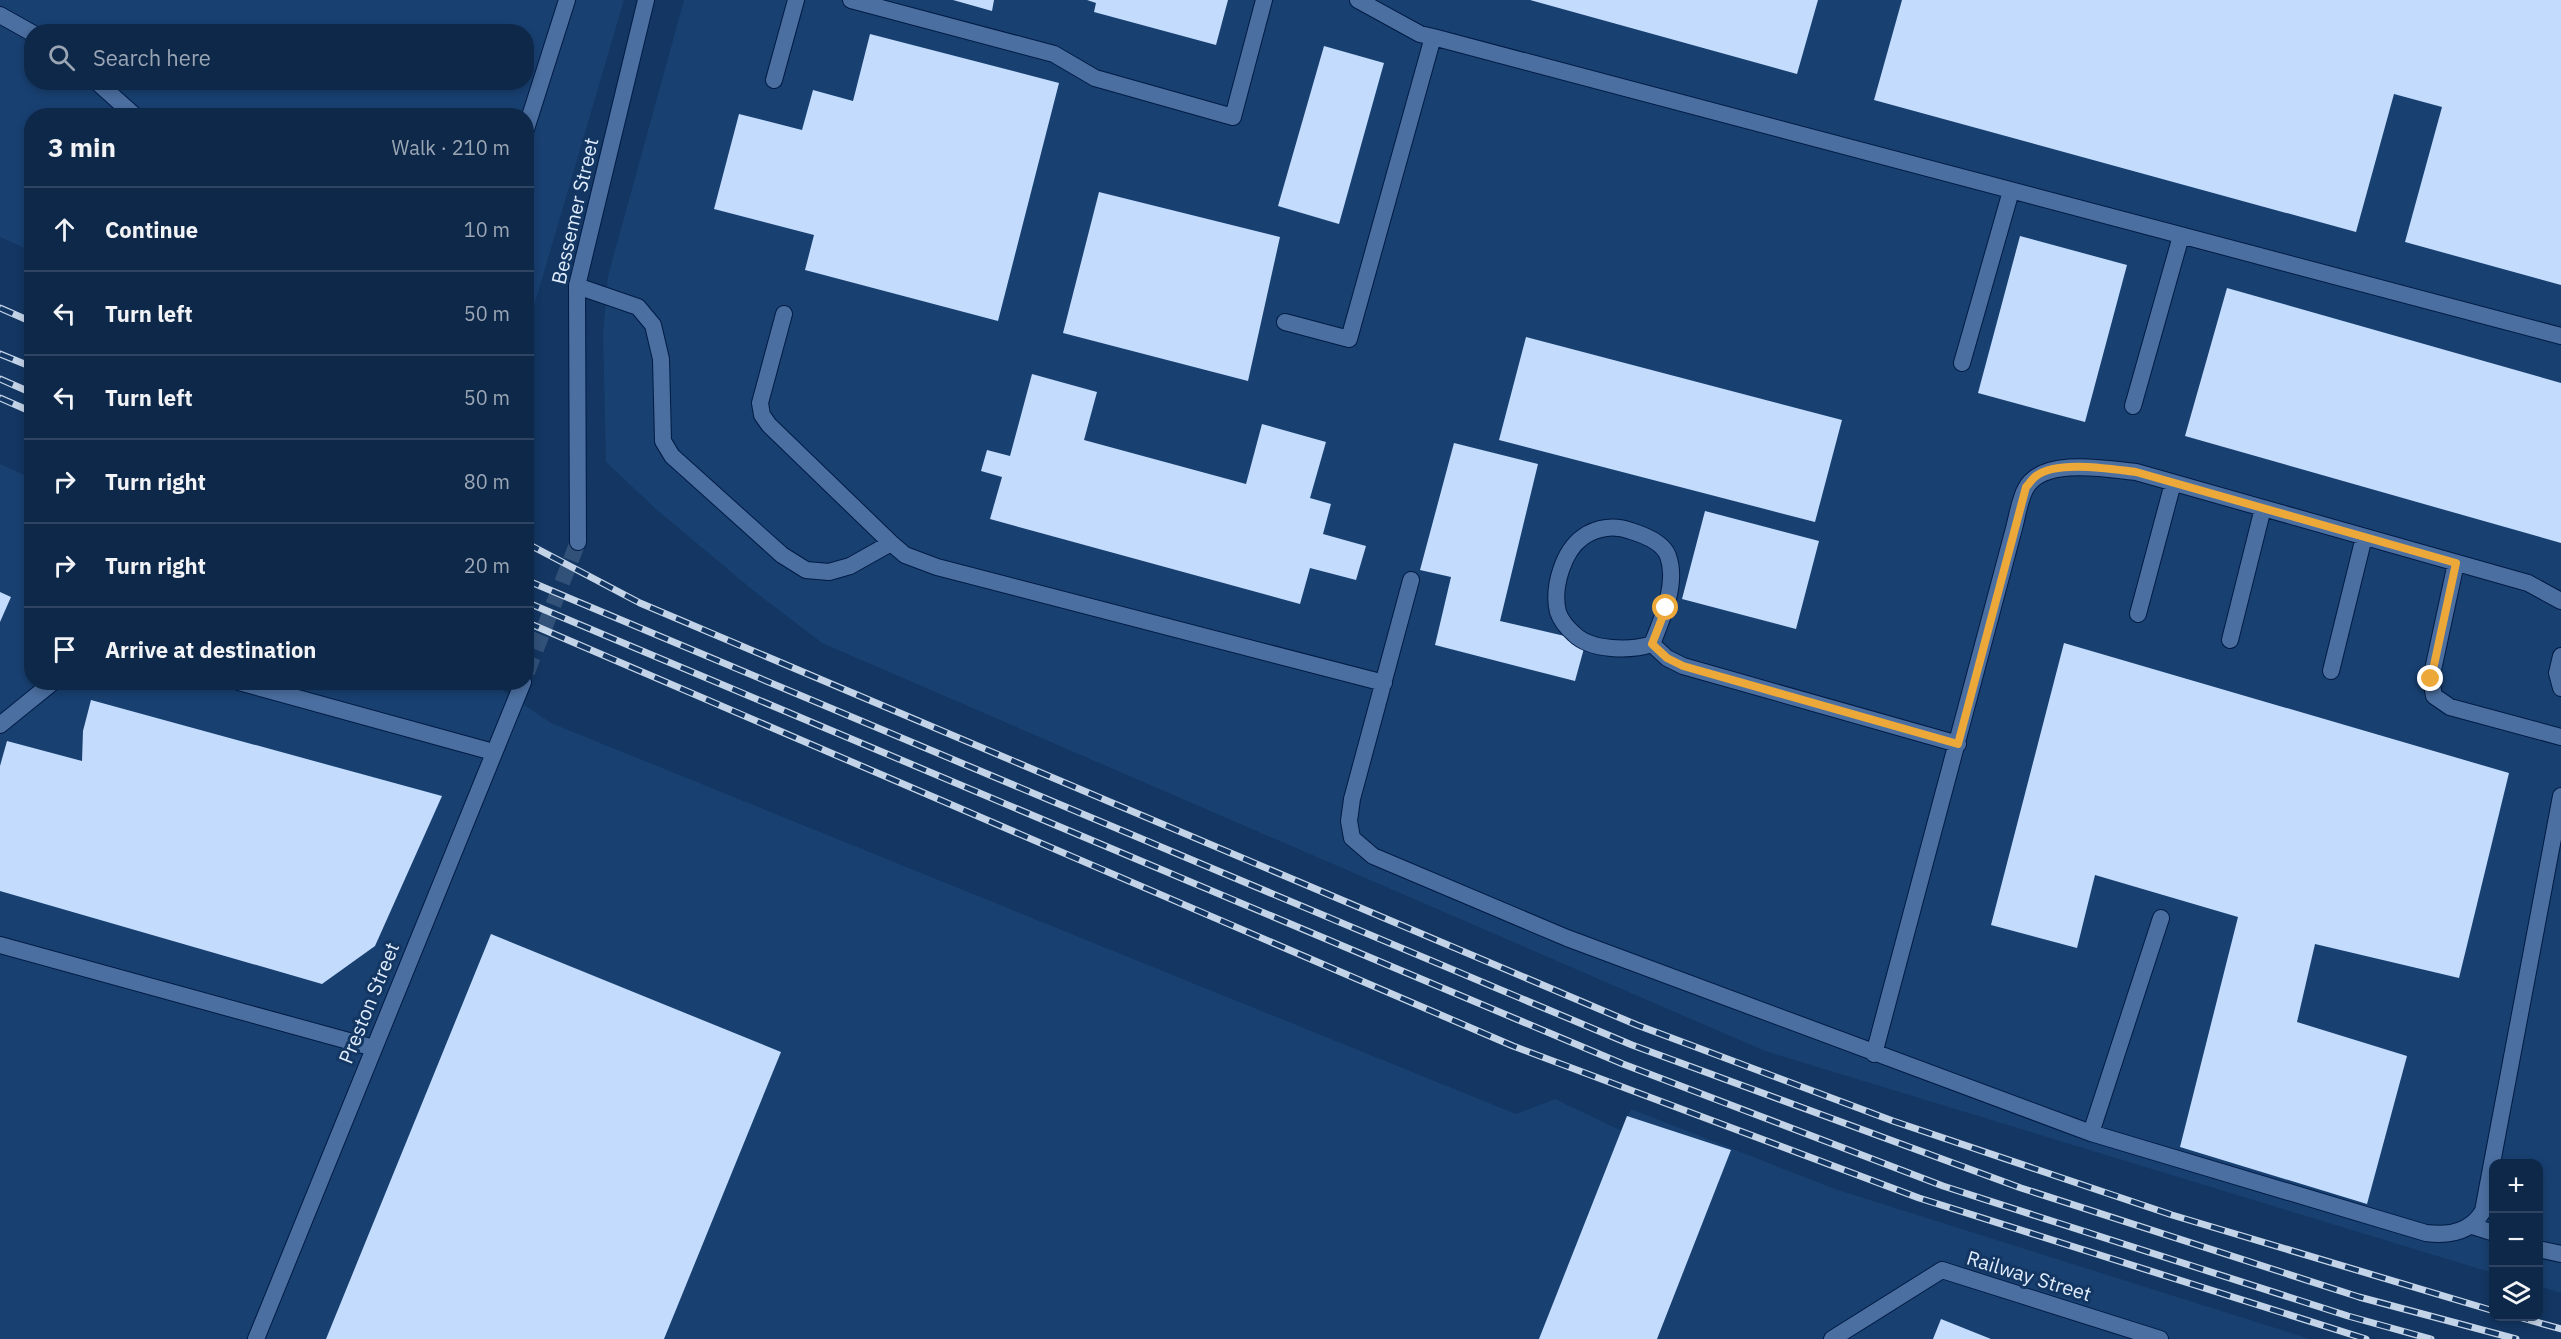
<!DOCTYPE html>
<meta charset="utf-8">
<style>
body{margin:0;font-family:"IBM Plex Sans",sans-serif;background:#1c3454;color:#f1f3f6}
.controls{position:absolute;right:18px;bottom:18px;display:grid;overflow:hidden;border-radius:12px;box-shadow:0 3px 9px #0003}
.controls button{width:54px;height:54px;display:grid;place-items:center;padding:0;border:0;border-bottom:2px solid #2e4462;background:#0e284a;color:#f1f3f6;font:30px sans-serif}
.stop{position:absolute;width:18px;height:18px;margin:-14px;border:4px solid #eca93a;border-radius:50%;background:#fff}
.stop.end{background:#eca93a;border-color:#fff;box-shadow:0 2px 6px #0008}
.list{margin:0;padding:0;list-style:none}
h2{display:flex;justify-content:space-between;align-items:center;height:78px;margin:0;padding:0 24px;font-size:26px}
h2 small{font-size:20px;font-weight:400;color:#9ba6b5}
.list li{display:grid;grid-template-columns:39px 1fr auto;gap:18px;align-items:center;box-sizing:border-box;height:84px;padding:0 24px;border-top:2px solid #2e4462}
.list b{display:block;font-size:22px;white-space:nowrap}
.list em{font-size:20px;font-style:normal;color:#9ba6b5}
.icon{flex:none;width:33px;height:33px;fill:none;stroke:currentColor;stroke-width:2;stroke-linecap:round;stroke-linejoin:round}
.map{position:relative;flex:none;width:2561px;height:1339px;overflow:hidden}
.search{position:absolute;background:#0e284a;box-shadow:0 3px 9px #0003;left:24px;top:24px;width:510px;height:66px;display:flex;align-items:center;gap:15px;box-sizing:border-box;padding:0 21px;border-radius:24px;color:#9ba6b5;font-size:22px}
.panel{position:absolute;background:#0e284a;box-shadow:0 3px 9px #0003;left:24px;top:108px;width:510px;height:582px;border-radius:24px}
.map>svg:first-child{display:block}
.built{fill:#184071;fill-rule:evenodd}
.building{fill:#c3dbfc}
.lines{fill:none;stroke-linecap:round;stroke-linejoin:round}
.minor-tunnel{stroke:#325179;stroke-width:16;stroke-dasharray:16 8;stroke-linecap:butt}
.service-casing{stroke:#001b45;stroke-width:18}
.minor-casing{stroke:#001b45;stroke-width:18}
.service{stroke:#4b6fa0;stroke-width:16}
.minor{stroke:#4b6fa0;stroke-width:16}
.rail-casing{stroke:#c4d4e8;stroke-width:7}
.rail{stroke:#133662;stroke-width:4.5;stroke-dasharray:14;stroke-linecap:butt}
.route{stroke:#eca93a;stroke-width:8}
.labels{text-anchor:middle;stroke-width:6;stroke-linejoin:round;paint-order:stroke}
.street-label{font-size:20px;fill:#e0edfd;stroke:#133662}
</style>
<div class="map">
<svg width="2561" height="1339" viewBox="0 0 2561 1339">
<rect width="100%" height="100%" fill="#133662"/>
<path class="built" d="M0,0H624L527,330L526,116H32L31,251L0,237ZM32,32H526V82H32Z
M684,0H2561V1293L2539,1286L2538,1164H2494L2493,1273L1765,1051L822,643L755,592L658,511L606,462L603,334L608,276Z
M0,464L31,478L32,682L492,683L551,723L1516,1114L1555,1099L1622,1131L1631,1109L1835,1189L2310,1339H0Z"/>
<path class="building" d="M953,0H994L992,11Z
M1087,0H1228L1216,45L1094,12L1096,3Z
M1530,0H1818L1797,74Z
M1902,0H2561V285L2405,242L2442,107L2394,94L2356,232L1874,100Z
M870,34L1059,83L998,321L805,270L814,235L714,209L739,114L802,130L813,90L853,101Z
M1324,46L1384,63L1339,224L1278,206Z
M1099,192L1280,237L1248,381L1063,333Z
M2020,236L2127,265L2085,422L1978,393Z
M2227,288L2561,383V543L2185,436Z
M1526,337L1842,420L1815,522L1499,440Z
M1032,374L1097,392L1084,440L1246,484L1262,424L1326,442L1310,498L1331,504L1323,534L1366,546L1356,580L1310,568L1300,604L990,519L1002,477L981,471L987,450L1010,456Z
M1454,443L1538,464L1500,621L1586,641L1575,681L1435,645L1451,577L1420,570Z
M1705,511L1819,541L1796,629L1682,599Z
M0,592L11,597L0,622Z
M2064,643L2509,773L2459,978L2315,944L2297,1022L2407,1056L2367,1204L2180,1147L2238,917L2095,875L2077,948L1991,925Z
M91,700L442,796L375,946L322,984L0,891V766L7,741L82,761L83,731Z
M491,934L781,1052L664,1339H326Z
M1627,1116L1731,1150L1657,1339H1539Z
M1941,1319L1991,1339H1933Z"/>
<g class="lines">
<path class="minor-tunnel" d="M527,672L578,542"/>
<g class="service-casing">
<path id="service" d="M851,0L1054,54L1095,78L1233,117L1264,0
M1358,0L1420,34L1433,37L2561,336
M0,15L32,33
M774,80L796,0
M97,82L135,116
M526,129L567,0
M577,286L638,307L653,325L661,359L663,441L672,456L782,555L806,570L829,572L850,566L891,543
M784,314L760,403L762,415L769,425L891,543L905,555L937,567L1384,683
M1285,322L1349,339L1433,37
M1962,363L2011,191
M2133,406L2181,236
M2456,563L2431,679L2434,696L2450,707L2561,737
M1411,580L1352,799L1349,821L1352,838L1373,856L1567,938L2091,1133
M2138,614L2173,483
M2230,640L2263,508
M1652,644C1631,651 1591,651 1574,634C1566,627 1561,621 1558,612C1552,588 1563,551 1583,537C1597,527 1615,525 1631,531C1644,535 1663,542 1668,556C1678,583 1662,619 1652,644L1667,658L1683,666L1958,744
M2561,656L2557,673L2561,688
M2331,671L2364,537
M239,682L493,752
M0,725L53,682
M2161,918L2091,1133L2426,1233C2449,1236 2471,1232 2483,1211L2561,796
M0,945L374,1048
M1874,1054L2013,532C2017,519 2019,500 2026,488C2043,457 2107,469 2136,472L2528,583L2561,601
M2472,1226L2494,1233
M2538,1249L2561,1254"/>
</g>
<g class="minor-casing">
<path id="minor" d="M578,542L577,286L646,0
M256,1339L523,682
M1832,1339L1942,1270L2160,1339"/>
</g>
<use href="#service" class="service"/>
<use href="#minor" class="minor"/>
<g class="rail-casing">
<path id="rail" d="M0,308L32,322
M0,354L32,367
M0,379L32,393
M0,398L32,412
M526,543L640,603L1637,1025L1893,1121L2172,1215L2494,1311
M526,580L1632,1045L2021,1188L2359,1297L2516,1339
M526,602L1623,1064L1943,1186L2348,1316L2431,1339
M526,622L1513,1046L1919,1198L2366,1339
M2515,1316L2561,1329"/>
</g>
<use href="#rail" class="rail"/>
</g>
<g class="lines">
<path class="route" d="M1666,608L1652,644L1667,658L1683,666L1958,744L2026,487C2029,484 2032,479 2036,476C2057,460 2110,469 2136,472L2456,563L2431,679"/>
</g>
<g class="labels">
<g class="street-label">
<text transform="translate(575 211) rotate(-77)" y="7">Bessemer Street</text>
<text transform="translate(369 1003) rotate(-68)" y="7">Preston Street</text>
<text transform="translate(2029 1276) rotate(17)" y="7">Railway Street</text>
</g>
</g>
</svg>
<div class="controls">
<button>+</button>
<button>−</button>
<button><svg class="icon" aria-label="layers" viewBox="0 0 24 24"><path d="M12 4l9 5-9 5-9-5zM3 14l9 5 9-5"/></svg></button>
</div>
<div class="stop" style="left:1666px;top:608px"></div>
<div class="stop end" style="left:2431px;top:679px"></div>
<div class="search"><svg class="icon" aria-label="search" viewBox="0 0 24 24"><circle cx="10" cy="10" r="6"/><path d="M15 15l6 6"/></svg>Search here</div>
<section class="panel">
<h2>3 min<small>Walk · 210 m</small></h2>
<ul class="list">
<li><svg class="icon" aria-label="ahead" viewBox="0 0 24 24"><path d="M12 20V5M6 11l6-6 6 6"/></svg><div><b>Continue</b></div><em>10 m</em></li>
<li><svg class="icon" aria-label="left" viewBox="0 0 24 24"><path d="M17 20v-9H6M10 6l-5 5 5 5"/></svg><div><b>Turn left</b></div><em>50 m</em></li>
<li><svg class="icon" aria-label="left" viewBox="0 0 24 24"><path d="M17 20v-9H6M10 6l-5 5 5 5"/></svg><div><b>Turn left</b></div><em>50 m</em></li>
<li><svg class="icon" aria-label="right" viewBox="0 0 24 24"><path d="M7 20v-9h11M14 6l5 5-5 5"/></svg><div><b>Turn right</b></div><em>80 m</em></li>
<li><svg class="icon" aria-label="right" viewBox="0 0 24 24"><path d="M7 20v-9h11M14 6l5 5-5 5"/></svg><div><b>Turn right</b></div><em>20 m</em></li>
<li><svg class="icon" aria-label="arrive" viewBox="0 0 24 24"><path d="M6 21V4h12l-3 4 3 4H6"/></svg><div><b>Arrive at destination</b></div></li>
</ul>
</section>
</div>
